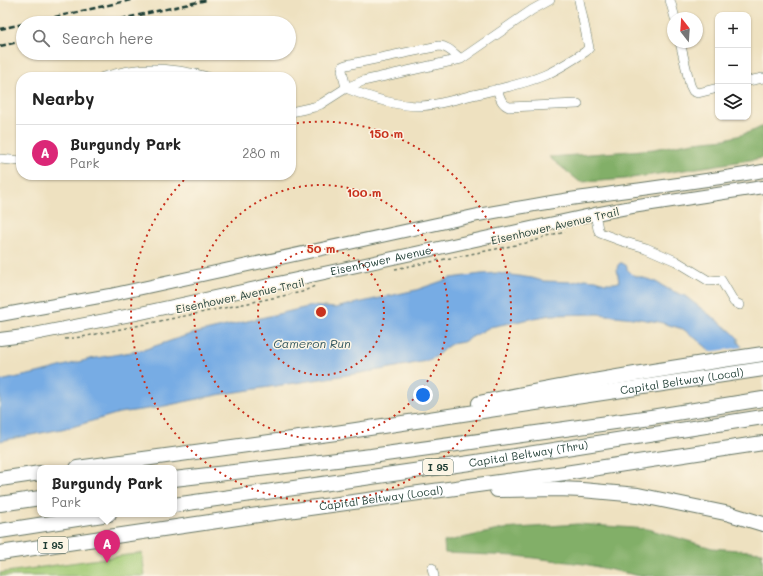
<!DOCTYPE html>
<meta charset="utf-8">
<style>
body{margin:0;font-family:Mali,sans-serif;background:#f2f2f2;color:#222}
.controls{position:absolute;right:12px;top:12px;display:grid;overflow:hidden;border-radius:8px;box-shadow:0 1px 3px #0004}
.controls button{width:36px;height:36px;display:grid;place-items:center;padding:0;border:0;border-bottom:1px solid #e0e0e0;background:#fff;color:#222;font:20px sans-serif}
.compass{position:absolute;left:667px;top:12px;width:36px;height:36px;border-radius:50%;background:#fff;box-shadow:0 1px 3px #0004;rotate:343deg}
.you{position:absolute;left:423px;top:395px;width:14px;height:14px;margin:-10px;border:3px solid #fff;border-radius:50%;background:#1a73e8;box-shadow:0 0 0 6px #1a73e833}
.badge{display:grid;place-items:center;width:26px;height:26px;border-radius:50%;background:#db2777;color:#fff;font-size:13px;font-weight:700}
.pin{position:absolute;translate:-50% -33px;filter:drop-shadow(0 1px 2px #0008)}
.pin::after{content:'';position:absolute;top:21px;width:14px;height:12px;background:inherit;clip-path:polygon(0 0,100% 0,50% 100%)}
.popup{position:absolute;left:37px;top:465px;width:140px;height:52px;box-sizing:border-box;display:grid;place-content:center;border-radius:8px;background:#fff;filter:drop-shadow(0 1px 3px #0005);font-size:13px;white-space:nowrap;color:#767676}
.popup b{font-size:15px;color:#222}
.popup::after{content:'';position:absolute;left:50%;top:100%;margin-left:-8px;border:8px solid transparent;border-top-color:#fff}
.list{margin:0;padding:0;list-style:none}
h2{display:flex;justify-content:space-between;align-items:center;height:52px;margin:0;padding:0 16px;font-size:17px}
h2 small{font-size:13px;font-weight:400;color:#767676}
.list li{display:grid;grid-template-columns:26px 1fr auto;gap:12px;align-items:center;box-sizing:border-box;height:56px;padding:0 16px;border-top:1px solid #e0e0e0}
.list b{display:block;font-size:15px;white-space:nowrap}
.list p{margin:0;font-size:13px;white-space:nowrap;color:#767676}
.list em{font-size:13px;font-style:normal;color:#767676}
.icon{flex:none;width:22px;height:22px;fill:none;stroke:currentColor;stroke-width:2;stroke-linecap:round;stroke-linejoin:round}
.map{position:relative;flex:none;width:763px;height:576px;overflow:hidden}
.search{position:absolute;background:#fff;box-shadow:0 1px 3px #0004;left:16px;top:16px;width:280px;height:44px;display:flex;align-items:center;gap:10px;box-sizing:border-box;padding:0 14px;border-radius:22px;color:#767676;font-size:15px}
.panel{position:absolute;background:#fff;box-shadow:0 1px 3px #0004;left:16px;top:72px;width:280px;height:108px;border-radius:16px}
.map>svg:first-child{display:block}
.green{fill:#a3cb76;stroke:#618455}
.forest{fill:#82af67;stroke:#50764e}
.water{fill:#77ace4;stroke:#4b748c}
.pier{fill:#eee1c0}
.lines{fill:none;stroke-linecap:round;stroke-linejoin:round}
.minor-casing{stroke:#677665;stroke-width:10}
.major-casing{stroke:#677665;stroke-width:14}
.highway-casing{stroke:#677665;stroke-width:16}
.path{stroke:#677665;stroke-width:1.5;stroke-dasharray:3 3;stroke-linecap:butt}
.minor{stroke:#fff;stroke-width:9}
.major{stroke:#fff;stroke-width:12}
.highway{stroke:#fff;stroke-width:14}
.rail{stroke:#1f3d34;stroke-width:2.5;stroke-dasharray:6 3;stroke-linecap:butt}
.ring{fill:none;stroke:#c8321e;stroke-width:2;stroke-dasharray:2 4}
.labels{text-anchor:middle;stroke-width:3;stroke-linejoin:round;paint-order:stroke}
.shield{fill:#fcf5e5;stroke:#617469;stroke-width:1}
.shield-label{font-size:10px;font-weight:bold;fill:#1f3d34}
.street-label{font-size:11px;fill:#1f3d34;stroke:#fcf5e5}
.water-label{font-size:12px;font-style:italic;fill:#355960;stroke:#fcf5e5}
.centre{fill:#c8321e;stroke:#fcf5e5;stroke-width:2}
.ring-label{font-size:12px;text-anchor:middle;font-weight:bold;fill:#c8321e;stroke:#fcf5e5;stroke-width:3;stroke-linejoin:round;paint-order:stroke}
</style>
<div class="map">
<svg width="763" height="576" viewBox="0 0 763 576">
<rect width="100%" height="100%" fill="#fcf5e5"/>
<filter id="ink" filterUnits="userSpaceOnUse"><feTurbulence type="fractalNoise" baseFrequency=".025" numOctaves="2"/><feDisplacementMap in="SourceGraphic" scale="8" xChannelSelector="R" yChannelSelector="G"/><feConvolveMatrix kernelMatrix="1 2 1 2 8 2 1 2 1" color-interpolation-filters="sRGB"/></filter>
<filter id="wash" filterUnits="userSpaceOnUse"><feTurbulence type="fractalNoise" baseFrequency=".012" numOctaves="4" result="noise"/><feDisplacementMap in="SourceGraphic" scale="16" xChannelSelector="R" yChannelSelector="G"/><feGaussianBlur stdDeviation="0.9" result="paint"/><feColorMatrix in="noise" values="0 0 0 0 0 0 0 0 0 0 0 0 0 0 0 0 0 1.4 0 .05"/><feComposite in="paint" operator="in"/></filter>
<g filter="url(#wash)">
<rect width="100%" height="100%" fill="#eee1c0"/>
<path class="green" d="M142,553L145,576H0V573Z"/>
<path class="forest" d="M763,126V158L625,179L600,181L580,182L549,157L631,151L654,149L694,142L725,139L741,135L755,130Z
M578,524L648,529L712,548L762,552L763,576H640L584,564L517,556L445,553L444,542L503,529Z"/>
<path class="water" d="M620,263H622L627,266V269L633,275L654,281L670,290L685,296L732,332L738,338V342L754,363L724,368L706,347L695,338L683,329L659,322L633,318L598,314L550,315L490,327L463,342L451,344L445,348L443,350L435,357L426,361L386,369L217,395L155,408L119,413L72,427L0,441V381L37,373L90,359L143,350L188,335L312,306L335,308L416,290L451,278L481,274L497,273L532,278L543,281L573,282L585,279L596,280L605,283H615L619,282L617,269L618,265Z"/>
<path class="pier" d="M744,347L756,362L763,386V429L749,415L739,402L723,369L708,352Z"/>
</g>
<g filter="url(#ink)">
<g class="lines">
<g class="minor-casing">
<path id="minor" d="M670,0L675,18
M680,42L690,85L693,91L698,93L718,88
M461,59C454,54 448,46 439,46L346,65L343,66L342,70L346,88C370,98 395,106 421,106C437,105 453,100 469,96C494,90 522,85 545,75C559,69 572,60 585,52L589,48L579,0
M103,77C114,74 125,71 137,70C161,67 185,71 208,77
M748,81L763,78
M497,89C500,97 501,104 509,107L578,104
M291,112L314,107L321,104L346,88L363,81L461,59L532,10L550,0
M0,159L21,161
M595,214L598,229L600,233L622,241L646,248L676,261L709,281L721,280L734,302L740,305
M432,568L434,576"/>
</g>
<g class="major-casing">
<g id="major">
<path d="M0,315L110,295L478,215C511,209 544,203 577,198C639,189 701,182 763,171"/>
<path id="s1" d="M0,339L24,336L141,313L595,214L632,207L763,187"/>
</g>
</g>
<g class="highway-casing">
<g id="highway">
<path d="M479,403C573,383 668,368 763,354"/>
<path id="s2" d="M77,468L336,433L763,369"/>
<path d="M0,479L40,473"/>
<path d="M174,479L371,456L651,417L763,399"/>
<path d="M497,490L558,489L582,490L638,495L730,514L763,524"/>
<path d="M0,504L40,498"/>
<path id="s3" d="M174,505L470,463L763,417"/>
<path d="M0,531L109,514"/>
<path id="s4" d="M0,553L251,516L565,473L763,443"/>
</g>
</g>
<path class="path" d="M395,269L526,243L565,232
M65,339L82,337L302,292L315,286"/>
<use href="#minor" class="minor"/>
<use href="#major" class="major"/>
<use href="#highway" class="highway"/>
<path class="rail" d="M28,23L131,0
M103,23L207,0
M0,29L23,24
M0,46L23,41"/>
</g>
</g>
<g class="ring">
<circle cx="321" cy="312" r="63"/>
<circle cx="321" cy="312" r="127"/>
<path d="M291 124A190 190 0 1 1 189 175"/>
</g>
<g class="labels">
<g class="shield">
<rect x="423" y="459" width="30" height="16" rx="3"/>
<rect x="38" y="537" width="30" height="16" rx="3"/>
</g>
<g class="shield-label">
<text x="438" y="471">I 95</text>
<text x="53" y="549">I 95</text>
</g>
<g class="street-label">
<text transform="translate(555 226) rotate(-13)" y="4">Eisenhower Avenue Trail</text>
<text dy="4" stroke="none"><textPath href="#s1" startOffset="389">Eisenhower Avenue</textPath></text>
<text transform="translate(240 296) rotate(-12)" y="4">Eisenhower Avenue Trail</text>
<text dy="4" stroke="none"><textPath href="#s2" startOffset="611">Capital Beltway (Local)</textPath></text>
<text dy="4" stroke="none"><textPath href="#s3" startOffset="358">Capital Beltway (Thru)</textPath></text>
<text dy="4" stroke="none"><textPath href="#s4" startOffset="385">Capital Beltway (Local)</textPath></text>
</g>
<g class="water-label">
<text x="312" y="348">Cameron Run</text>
</g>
</g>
<circle cx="321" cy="312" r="6" class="centre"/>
<g class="ring-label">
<text x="386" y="138">150 m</text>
<text x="364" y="197">100 m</text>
<text x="321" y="253">50 m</text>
</g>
</svg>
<div class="controls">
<button>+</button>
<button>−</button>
<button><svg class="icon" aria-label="layers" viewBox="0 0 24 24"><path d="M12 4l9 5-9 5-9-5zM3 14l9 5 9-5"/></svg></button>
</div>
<svg class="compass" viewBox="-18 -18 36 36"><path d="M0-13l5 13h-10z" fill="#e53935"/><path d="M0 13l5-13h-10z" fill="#767676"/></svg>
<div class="you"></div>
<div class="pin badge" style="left:107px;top:563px">A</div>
<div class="popup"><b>Burgundy Park</b>Park</div>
<div class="search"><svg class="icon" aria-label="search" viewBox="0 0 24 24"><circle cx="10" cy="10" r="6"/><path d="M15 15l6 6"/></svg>Search here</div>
<section class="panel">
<h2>Nearby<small></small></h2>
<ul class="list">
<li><span class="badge">A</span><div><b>Burgundy Park</b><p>Park</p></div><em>280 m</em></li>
</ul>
</section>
</div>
